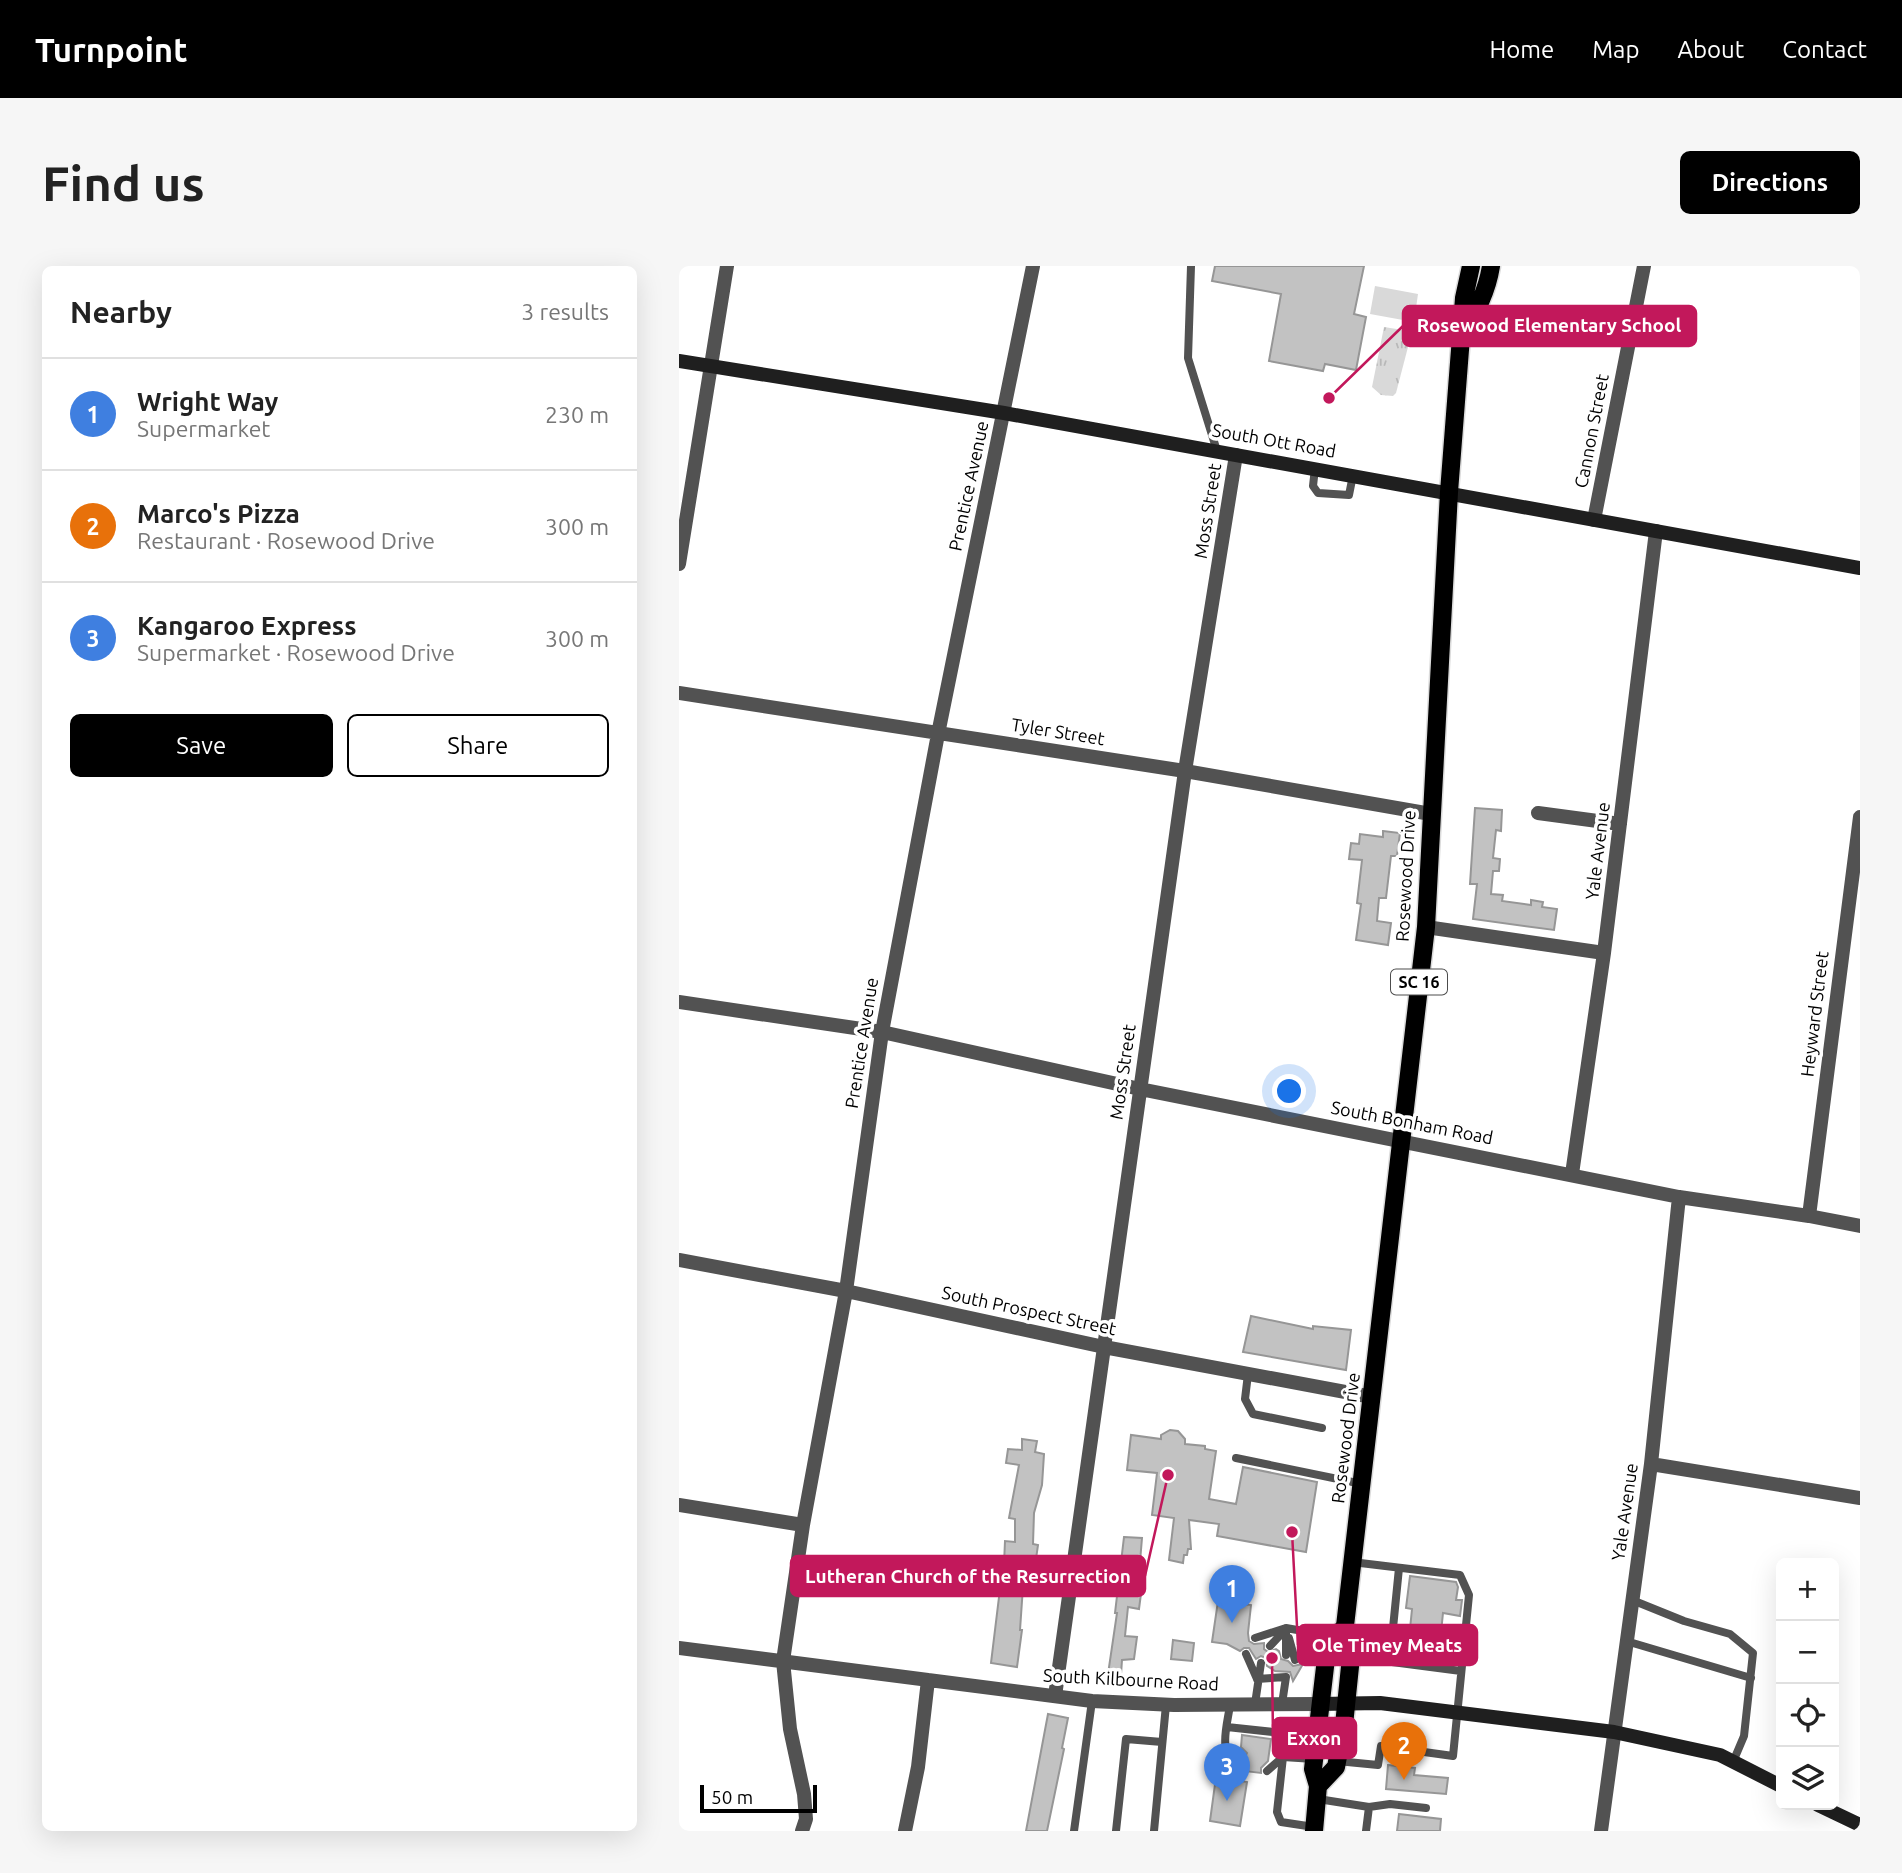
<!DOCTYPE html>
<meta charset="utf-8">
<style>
body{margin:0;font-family:Ubuntu,sans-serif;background:#f6f6f6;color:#222}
.controls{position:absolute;right:21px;bottom:21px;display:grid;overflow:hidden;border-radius:10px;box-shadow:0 7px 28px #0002}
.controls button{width:63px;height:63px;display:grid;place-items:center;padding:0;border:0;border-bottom:2px solid #e0e0e0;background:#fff;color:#222;font:35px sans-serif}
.scale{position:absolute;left:21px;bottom:18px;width:117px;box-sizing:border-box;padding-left:7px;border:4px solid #000;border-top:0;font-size:19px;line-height:24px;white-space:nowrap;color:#000;-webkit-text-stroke:5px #fff;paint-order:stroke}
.you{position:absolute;left:611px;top:826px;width:24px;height:24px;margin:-18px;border:5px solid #fff;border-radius:50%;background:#1a73e8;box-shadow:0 0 0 10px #1a73e833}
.badge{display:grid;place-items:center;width:46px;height:46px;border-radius:50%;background:#000;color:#fff;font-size:23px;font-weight:700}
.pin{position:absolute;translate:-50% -58px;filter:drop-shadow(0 2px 4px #0008)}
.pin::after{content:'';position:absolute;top:37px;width:24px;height:21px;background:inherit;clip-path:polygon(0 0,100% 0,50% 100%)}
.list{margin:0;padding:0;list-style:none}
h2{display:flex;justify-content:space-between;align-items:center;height:91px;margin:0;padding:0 28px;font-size:30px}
h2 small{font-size:23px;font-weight:400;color:#767676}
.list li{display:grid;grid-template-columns:46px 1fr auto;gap:21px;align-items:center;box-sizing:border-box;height:112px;padding:0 28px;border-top:2px solid #e0e0e0}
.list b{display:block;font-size:26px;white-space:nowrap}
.list p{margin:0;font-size:23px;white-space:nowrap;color:#767676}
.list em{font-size:23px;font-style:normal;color:#767676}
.actions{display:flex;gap:14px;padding:21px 28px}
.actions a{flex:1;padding:16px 0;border:2px solid #000;border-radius:10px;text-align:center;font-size:24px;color:#000}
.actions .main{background:#000;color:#fff}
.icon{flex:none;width:38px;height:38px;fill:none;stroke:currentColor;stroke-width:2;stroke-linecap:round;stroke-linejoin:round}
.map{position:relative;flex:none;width:1181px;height:1565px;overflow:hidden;border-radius:10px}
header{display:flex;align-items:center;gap:42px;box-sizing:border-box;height:98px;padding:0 35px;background:#000;color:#fff}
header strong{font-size:33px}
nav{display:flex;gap:38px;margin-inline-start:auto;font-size:24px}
.intro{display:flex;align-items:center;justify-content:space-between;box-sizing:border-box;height:168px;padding:0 42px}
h1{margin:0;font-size:49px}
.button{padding:18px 32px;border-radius:10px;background:#000;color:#fff;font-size:24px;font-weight:700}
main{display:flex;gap:42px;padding:0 42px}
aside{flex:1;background:#fff;border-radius:10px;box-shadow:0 7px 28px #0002}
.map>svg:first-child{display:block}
.grass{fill:url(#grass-tufts)}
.pitch{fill:#d9d9d9}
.building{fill:#c2c2c2;stroke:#969696;stroke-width:2}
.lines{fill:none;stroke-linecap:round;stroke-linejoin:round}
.primary-casing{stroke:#dbdbdb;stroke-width:21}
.lane{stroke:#525252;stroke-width:8}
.street{stroke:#525252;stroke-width:14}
.secondary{stroke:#1f1f1f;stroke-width:14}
.primary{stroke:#000;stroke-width:18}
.labels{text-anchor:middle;stroke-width:7;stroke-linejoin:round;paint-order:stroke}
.shield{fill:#fff;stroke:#4c4c4c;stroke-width:2}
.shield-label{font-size:16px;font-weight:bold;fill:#000}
.street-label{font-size:18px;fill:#000;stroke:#fff}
.leader{fill:none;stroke:#c2185b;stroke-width:2.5}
.callout-dot{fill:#c2185b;stroke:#fff;stroke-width:2.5}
.callout{fill:#c2185b;stroke:#c2185b;stroke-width:2.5}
.callout-label{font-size:19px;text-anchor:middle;font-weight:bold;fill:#fff}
</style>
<header>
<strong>Turnpoint</strong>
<nav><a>Home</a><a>Map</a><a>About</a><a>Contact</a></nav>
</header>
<div class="intro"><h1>Find us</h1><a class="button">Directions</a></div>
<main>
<aside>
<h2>Nearby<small>3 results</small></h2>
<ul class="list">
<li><span class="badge" style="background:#3f7fe0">1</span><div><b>Wright Way</b><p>Supermarket</p></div><em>230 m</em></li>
<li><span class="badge" style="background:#e8710a">2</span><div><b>Marco's Pizza</b><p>Restaurant · Rosewood Drive</p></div><em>300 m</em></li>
<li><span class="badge" style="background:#3f7fe0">3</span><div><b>Kangaroo Express</b><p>Supermarket · Rosewood Drive</p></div><em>300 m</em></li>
</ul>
<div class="actions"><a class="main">Save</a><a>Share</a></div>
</aside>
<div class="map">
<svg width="1181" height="1565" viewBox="0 0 1181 1565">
<defs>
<pattern id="grass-tufts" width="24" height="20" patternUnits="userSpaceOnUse" patternTransform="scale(1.75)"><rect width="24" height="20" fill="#d9d9d9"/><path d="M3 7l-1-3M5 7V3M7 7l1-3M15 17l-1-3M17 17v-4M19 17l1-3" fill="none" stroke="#b8b8b8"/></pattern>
</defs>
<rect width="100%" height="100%" fill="#fff"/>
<path class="grass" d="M705,61L730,65L729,81L717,127L714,130L702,129L693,121Z"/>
<path class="pitch" d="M696,20L739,28L735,56L691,48Z"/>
<path class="building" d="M536,0H685L675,48L687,51L677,104L646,98L644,105L590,95L602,28L533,15Z
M796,542L823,544L822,565L817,564L814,592L821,593L820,605H814L812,628L824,629L823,635L852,639V634L864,636L863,641L878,643L875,664L794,653L798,618H791Z
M704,565L721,567L718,590H712L707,632H700L698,655L712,657L709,679L677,674L682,638L678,637L683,594L670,593L672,577L680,578L681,568L704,571Z
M572,1050L634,1063V1060L672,1064L667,1104L564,1086Z
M491,1164L499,1165L506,1173V1178L526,1180V1183L537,1185L530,1233L557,1238L564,1201L638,1216L627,1286L538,1270L540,1258L510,1254L512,1283H509L508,1289H505L504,1297L490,1294L495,1252L473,1249L478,1207L448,1204L452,1169L482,1173V1169Z
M343,1173L358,1175L356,1186L365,1188L363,1219L355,1247L354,1278L359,1279L357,1293L351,1294L349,1307L345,1306L341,1364H343L338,1401L312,1397L321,1323L333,1325V1299L325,1298L326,1275L336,1276V1253L330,1252L340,1199L327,1197L329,1183L343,1184Z
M445,1271L463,1272L459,1320H463L460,1343L449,1341L446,1370L458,1371L455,1393L443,1394L442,1409L429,1408L438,1347H436Z
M731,1310L777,1316L779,1321L777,1334H783L781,1350L764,1347L760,1386L729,1383L733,1343L727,1342Z
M539,1335L572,1339L569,1367L570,1375L575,1378L585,1377V1383L589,1386L597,1383L600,1385L602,1393L609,1395L614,1400L624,1398L614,1415L611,1406L596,1405L588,1400L587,1392L582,1390L577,1393L570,1382H565L561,1385L548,1378L533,1376Z
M494,1374L515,1377L513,1395L492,1393Z
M369,1448L389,1452L383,1482L385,1483L368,1565H347Z
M563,1469L592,1473L589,1495L582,1502V1507L565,1505L566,1499L561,1493L566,1491L568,1487L562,1481Z
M709,1499L736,1502L735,1509L769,1512L767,1528L707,1523Z
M537,1511L568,1516L561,1560L531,1555Z
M720,1548L762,1553L761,1565H718Z"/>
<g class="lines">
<g class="primary-casing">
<path id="primary" d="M785,66C798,44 808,25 812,0
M639,1520L657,1501L665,1459L673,1381L666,1360L747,661L770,226L785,32L792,0
M635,1565L639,1520L634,1503L648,1384L666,1360"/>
</g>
<path class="lane" d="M512,0L509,92L538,185
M636,202L634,220L639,227L670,229L674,209
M569,1108L566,1133L574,1148L643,1162
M557,1192L683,1218
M953,1334L1005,1355L1051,1368L1074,1387L1065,1470L1054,1496
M667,1361L688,1369L713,1372V1396L782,1405
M576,1372L607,1362
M610,1372L616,1394
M713,1372L720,1302
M947,1375L1072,1412
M591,1380L605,1365
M567,1388L578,1413
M607,1389V1362L658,1371
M578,1413L607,1411L603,1438
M576,1438L582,1397
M551,1439C548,1461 538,1487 560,1501
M548,1461L594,1466L603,1475L604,1491
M545,1485L561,1487
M635,1493L604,1491L598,1546L602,1556L635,1561
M658,1495L699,1499L702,1480L774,1490L790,1329L781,1309L673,1296
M588,1505L604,1491
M639,1533L690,1541L711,1538L747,1542
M395,1565L413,1435
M437,1565L447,1473L483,1476
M475,1565L487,1439
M687,1565L690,1541"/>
<path class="street" d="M915,254L965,0
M0,298L48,0
M0,427L506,505L752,548
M859,547L941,558
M747,661L925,687
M0,736L203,766L461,823L1000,931L1130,950L1181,960
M893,908L925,687L977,265
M1130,950L1181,551
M0,994L167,1025L425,1081L693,1131
M972,1198L1181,1232
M0,1239L124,1259
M0,1382L413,1435L495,1439L640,1438
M376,1430L506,505L557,189
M123,1565L127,1553L125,1528L111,1463L104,1395L124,1259L167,1025L203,766L259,468L354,0
M226,1565L239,1501L249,1414
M922,1565L972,1198L1000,931"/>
<path class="secondary" d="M0,95L325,147L1181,302
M640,1438L701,1437L935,1466L1041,1489L1102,1520
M1139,1539L1181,1559"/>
<use href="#primary" class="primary"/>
</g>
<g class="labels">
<rect class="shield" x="712" y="703.5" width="56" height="25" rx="5"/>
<g class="shield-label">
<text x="740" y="722">SC 16</text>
</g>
<g class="street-label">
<text transform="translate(913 165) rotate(-79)" y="6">Cannon Street</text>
<text transform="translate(595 175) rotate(10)" y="6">South Ott Road</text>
<text transform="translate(290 220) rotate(-78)" y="6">Prentice Avenue</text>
<text transform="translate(529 245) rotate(-81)" y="6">Moss Street</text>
<text transform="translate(379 466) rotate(9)" y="6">Tyler Street</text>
<text transform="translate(919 585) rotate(-83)" y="6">Yale Avenue</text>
<text transform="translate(727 610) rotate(-87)" y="6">Rosewood Drive</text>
<text transform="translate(1136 748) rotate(-83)" y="6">Heyward Street</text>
<text transform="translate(183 777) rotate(-81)" y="6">Prentice Avenue</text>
<text transform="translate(444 806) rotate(-82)" y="6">Moss Street</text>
<text transform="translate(733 857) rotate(11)" y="6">South Bonham Road</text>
<text transform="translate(350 1045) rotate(12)" y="6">South Prospect Street</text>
<text transform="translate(667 1172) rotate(-83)" y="6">Rosewood Drive</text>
<text transform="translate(946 1246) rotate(-82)" y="6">Yale Avenue</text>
<text transform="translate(452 1414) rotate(3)" y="6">South Kilbourne Road</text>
</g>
</g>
<path class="leader" d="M650 132L724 60M489 1209L466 1310M613 1266L619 1379M593 1392L594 1472"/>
<g class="callout-dot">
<circle cx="650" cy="132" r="7"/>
<circle cx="489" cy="1209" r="7"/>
<circle cx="613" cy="1266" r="7"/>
<circle cx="593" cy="1392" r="7"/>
</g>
<g class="callout">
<rect x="724" y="40" width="293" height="40" rx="7"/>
<rect x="112" y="1290" width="354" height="40" rx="7"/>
<rect x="619" y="1359" width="179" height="40" rx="7"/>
<rect x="594" y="1452" width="83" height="40" rx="7"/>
</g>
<g class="callout-label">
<text x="870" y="66">Rosewood Elementary School</text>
<text x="289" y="1317">Lutheran Church of the Resurrection</text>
<text x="708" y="1386">Ole Timey Meats</text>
<text x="635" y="1479">Exxon</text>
</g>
</svg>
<div class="controls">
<button>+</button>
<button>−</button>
<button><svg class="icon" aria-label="locate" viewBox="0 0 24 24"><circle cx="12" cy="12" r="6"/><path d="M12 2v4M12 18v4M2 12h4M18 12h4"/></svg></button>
<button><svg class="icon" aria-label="layers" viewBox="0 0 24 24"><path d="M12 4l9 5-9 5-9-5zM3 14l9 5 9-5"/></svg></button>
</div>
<div class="scale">50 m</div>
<div class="you"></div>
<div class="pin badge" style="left:553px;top:1357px;background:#3f7fe0">1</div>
<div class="pin badge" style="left:725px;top:1514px;background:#e8710a">2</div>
<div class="pin badge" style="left:548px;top:1535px;background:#3f7fe0">3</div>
</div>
</main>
